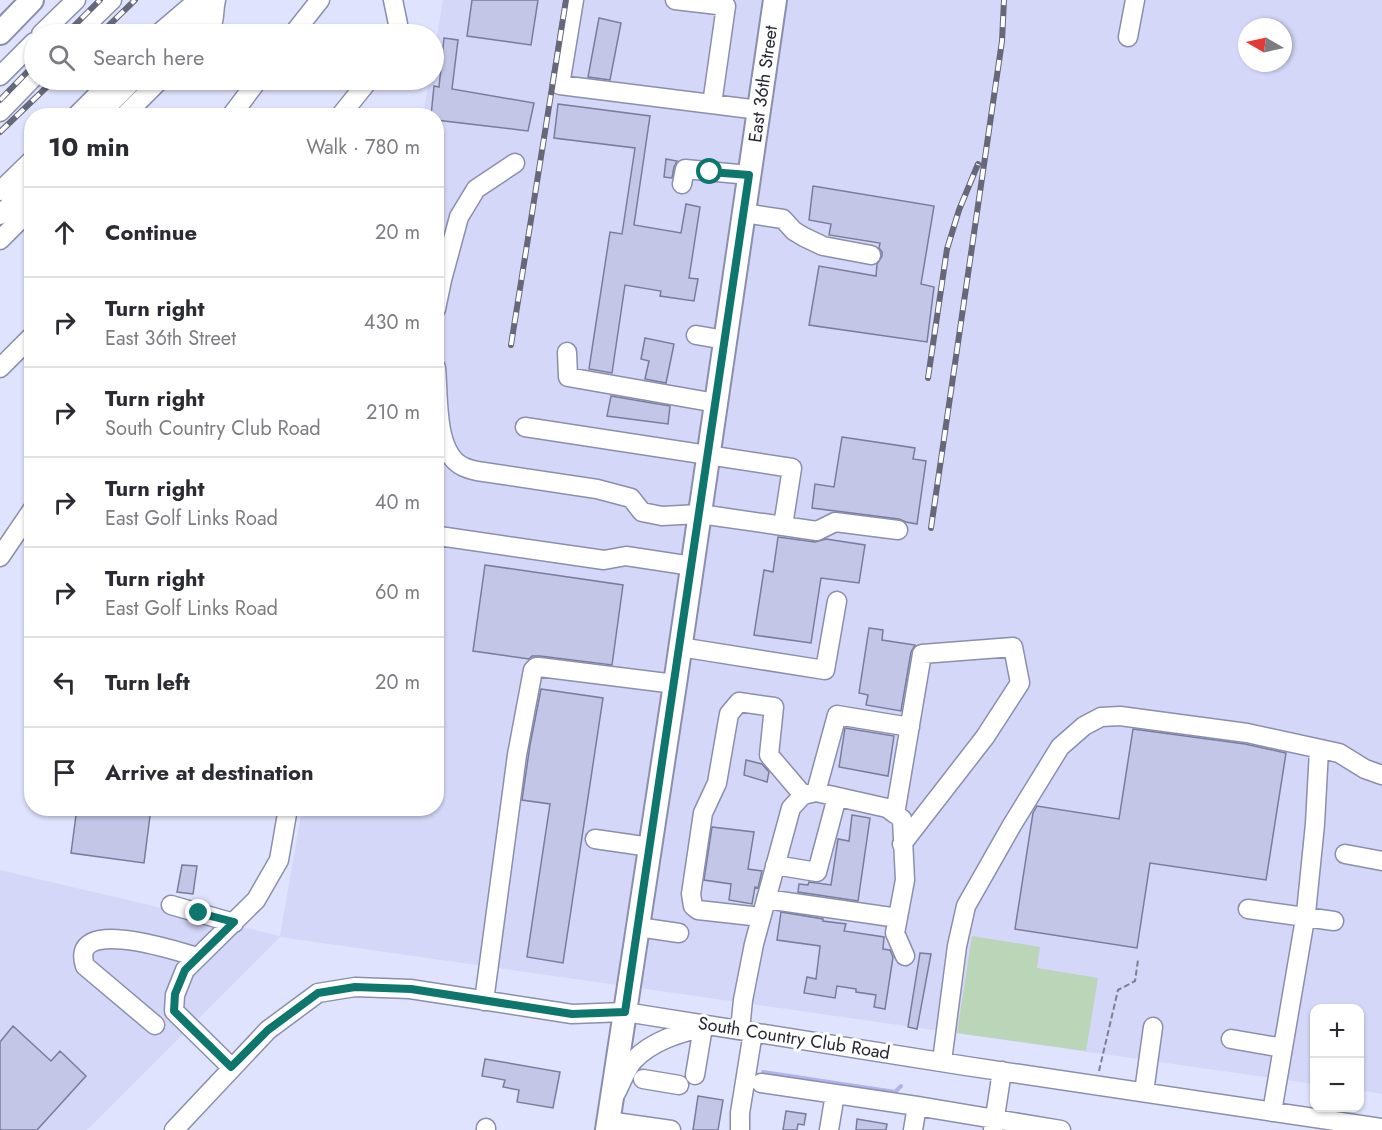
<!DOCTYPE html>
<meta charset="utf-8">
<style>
body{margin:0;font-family:Jost,sans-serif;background:#f7f7f7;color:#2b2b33}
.controls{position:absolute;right:18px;bottom:18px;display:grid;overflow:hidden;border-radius:12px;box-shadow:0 2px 4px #0004}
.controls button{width:54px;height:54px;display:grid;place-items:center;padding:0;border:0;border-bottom:2px solid #e1e1e2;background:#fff;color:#2b2b33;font:30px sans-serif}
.compass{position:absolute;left:1238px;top:18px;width:54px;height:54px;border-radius:50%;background:#fff;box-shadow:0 2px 4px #0004;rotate:279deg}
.stop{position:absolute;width:18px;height:18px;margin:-14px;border:4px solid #0f766e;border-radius:50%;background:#fff}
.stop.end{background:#0f766e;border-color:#fff;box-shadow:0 2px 6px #0008}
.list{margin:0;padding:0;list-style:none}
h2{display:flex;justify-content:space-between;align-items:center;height:78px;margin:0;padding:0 24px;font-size:26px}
h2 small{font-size:20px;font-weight:400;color:#7c7c81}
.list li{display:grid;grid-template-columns:39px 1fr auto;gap:18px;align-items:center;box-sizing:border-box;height:90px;padding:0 24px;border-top:2px solid #e1e1e2}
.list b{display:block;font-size:22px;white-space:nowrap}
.list p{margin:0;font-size:20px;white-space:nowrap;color:#7c7c81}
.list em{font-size:20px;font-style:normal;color:#7c7c81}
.icon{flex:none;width:33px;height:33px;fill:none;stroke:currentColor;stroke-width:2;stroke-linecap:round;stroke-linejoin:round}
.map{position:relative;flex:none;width:1382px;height:1130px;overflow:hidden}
.search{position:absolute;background:#fff;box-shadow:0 2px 4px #0004;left:24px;top:24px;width:420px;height:66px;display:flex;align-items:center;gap:15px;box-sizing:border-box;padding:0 21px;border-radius:33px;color:#7c7c81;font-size:22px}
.panel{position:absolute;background:#fff;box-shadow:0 2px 4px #0004;left:24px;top:108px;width:420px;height:708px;border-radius:24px}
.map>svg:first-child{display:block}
.built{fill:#d4d7f8;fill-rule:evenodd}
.green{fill:#bad5b8}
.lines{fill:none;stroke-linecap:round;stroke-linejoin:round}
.stream{stroke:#afb4eb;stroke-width:4}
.building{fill:#c3c6e7;stroke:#797c9a;stroke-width:1.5}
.minor-casing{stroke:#8b8ead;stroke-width:21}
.major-casing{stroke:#8b8ead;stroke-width:26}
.path{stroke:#7d7f93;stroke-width:2;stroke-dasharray:6 3;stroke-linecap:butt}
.minor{stroke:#fff;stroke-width:18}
.major{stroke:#fff;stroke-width:22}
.rail-casing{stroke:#66687a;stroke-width:6}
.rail{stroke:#fff;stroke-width:4;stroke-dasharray:11;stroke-linecap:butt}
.route{stroke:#0f766e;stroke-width:8}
.labels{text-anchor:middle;stroke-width:6;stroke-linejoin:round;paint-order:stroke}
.street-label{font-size:18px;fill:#252633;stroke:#fff}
</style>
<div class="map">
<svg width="1382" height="1130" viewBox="0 0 1382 1130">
<rect width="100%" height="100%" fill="#e0e3fe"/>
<path class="built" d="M443,0H1382V1094L1360,1090V1008H1314V1084L280,937L87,1130H0V870L280,936L302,809L436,808V116L423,115L429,80H434V54ZM1247,27H1283V63H1247Z"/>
<path class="green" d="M972,936L1040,947L1037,968L1098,978L1086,1051L957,1033Z"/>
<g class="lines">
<path class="stream" d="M763,1072L895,1092L901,1086"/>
</g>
<path class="building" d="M472,0H538L531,45L467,36Z
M599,18L621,23L610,80L588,77Z
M444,38L458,40L452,89L534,103L528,131L436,120V116H431L434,86L439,87Z
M558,104L650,116L634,225L681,233L686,204L700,207L689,278L698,279L694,301L660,296L661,291L625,285L612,373L589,369L610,232L622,234L635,148L554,138Z
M666,159L677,161L674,167L672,178L664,177Z
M813,186L934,206L921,284L934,287L927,342L809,325L819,266L876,276L877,264L882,256V252L879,248L880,243L829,235L831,224L809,220Z
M645,338L674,344L666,383L645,379L649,361L641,359Z
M611,396L670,406L668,424L607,416Z
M842,437L915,448L913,459L926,461L917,524L906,522L899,519L812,508L815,484L834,487Z
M778,537L815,542L826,539L865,545L859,583L821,578L811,643L754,635L764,570L773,572Z
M485,565L623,585L612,665L540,656H532L529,659L473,651Z
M869,628L883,630L882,640L915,645L911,652L901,711L866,705L868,695L859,693Z
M541,689L603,698L563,963L527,957L550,804L522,800L530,745Z
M845,728L894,736L888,776L839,767Z
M1133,729L1245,744L1286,753L1266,880L1150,863L1137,948L1015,929L1033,813L1037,806L1119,819Z
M746,760L762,764L769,772L767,782L744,775Z
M77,808H151L144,863L71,853Z
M852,815L870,818L858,901L798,892L799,884L808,885L809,882L831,885L838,839L849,841Z
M712,827L754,832L748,869L762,871L758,888L755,887L752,904L729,900L731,884L704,880Z
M182,865L197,866L193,894L177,892Z
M781,912L823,919V921L846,924L844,931L884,937L883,949L890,950L893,957L885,1009L874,1007L876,995L856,992V989L837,986L835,998L804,993L807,977L816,979L820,946L777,940Z
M920,953L931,954L917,1029L908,1027Z
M13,1026L51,1061L60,1051L86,1076L37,1130H0V1042Z
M485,1059L560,1072L553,1108L517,1102L519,1090L503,1087L505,1080L482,1076Z
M698,1096L723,1100L718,1130H693Z
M786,1111L806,1114L804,1125L798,1124L797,1130H783Z
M857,1119L887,1124L886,1130H856Z"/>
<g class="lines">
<g class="minor-casing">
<path id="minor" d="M393,0L398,24L396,34
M574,0L560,85L759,110
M675,0L726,6L712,104
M41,34L76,0
M77,34L112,0
M158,34L198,0
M181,34L215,5
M204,34C218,20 212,17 216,0
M293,34L320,0
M1128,37L1135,0
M0,76L34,42
M0,112L34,77
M76,116L112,80
M98,116L134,80
M124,116L160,80
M231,116L258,80
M340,116L369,80
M682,184L685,169L749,175
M0,191L32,160
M744,213L783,219L794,231L804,237L823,246L871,255
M0,215L32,183
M0,240L32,208
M436,309L442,280L459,217L476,189L515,163
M696,335L725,340
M567,352L568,377L716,403
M0,368L32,336
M436,368C439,396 434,454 464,467C468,469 473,470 477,471L597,489L631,498L642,512L662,516L700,514L783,526L792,468L525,427
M783,526L817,531L835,522L898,530
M436,539L439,536L604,560L626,556L692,566
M0,557L32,510
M680,647L825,670L837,601
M816,792L837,715L910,727
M895,814L922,654L1013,647L1020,683L985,737L902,844
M595,839L650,847
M1345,854L1382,861
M775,865L817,872L837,797
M766,899L898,918
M171,905L234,923
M1248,909L1334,921
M761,917L698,910L693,906L691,894L703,813L717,783L729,714L739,702L774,707L769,755L803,795
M638,927L679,933
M484,1001L517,755L533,670L536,667H539L675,684
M155,1025L85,966C68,915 177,951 197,957
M740,1030L743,1000L754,944L791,808L803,795L816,792L887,808L902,819L905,880L895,933L905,956
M1231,1039L1283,1048
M942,1061L957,946L966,906L1012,825L1060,747L1084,726L1101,717L1120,716L1247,733L1339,753L1365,769L1382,775
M231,1067L174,1011L175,995L185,970L256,900L279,860L288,808
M695,1075L703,1027
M643,1079L679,1085
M761,1083L917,1106L1061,1130
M1144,1092L1153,1027
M616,1093C621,1084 627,1067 634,1060C652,1041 679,1033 704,1027
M1272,1112L1306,913L1315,824L1319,750
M608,1121L671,1130
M174,1130L268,1030L318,993L355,987L410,989L572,1014L625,1012L966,1066L1382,1128
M486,1130V1128
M740,1130V1113L753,1032
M829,1130L835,1094
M913,1130L917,1106
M993,1130L1002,1071"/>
</g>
<g class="major-casing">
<path id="major" d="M0,33L32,0
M607,1130L675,684L775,0"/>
</g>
<path class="path" d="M1099,1071L1118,990L1135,981L1138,960"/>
<use href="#minor" class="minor"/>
<use href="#major" class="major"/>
<g class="rail-casing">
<path id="rail" d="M66,34L100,0
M100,34L135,0
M0,100L34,65
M0,132L54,80
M511,345L566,0
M928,378L947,249L959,210L978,164
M931,528L1002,41L1004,0"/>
</g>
<use href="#rail" class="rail"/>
</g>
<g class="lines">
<path class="route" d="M199,913L234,922L185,970L175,994L174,1011L231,1067L268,1030L318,993L355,987L411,989L572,1014L625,1012L749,175L710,172"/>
</g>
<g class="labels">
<g class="street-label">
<text transform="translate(763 84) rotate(-82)" y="6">East 36th Street</text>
<text transform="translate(794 1038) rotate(9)" y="6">South Country Club Road</text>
</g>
</g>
</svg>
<div class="controls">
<button>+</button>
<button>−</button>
</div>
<svg class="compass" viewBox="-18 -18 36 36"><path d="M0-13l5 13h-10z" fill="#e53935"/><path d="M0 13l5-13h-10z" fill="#7c7c81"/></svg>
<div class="stop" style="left:710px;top:172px"></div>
<div class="stop end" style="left:199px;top:913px"></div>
<div class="search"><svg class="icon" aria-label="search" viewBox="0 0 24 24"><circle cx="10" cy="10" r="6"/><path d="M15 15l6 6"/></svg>Search here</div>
<section class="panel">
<h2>10 min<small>Walk · 780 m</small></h2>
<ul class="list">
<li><svg class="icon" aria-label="ahead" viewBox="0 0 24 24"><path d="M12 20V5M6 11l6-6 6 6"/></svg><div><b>Continue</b></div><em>20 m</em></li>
<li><svg class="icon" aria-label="right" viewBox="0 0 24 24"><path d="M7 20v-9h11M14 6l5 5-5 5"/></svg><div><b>Turn right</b><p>East 36th Street</p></div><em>430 m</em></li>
<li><svg class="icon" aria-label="right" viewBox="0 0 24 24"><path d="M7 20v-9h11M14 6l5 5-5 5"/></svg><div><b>Turn right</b><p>South Country Club Road</p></div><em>210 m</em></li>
<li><svg class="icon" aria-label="right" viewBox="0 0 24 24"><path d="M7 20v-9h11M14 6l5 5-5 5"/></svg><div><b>Turn right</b><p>East Golf Links Road</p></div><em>40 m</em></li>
<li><svg class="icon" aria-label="right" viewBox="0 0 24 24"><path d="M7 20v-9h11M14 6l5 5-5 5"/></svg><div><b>Turn right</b><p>East Golf Links Road</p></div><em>60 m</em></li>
<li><svg class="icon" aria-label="left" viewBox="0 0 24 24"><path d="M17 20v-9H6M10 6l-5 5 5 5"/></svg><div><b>Turn left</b></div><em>20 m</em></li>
<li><svg class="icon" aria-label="arrive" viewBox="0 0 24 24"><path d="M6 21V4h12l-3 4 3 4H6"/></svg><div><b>Arrive at destination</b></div></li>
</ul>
</section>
</div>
